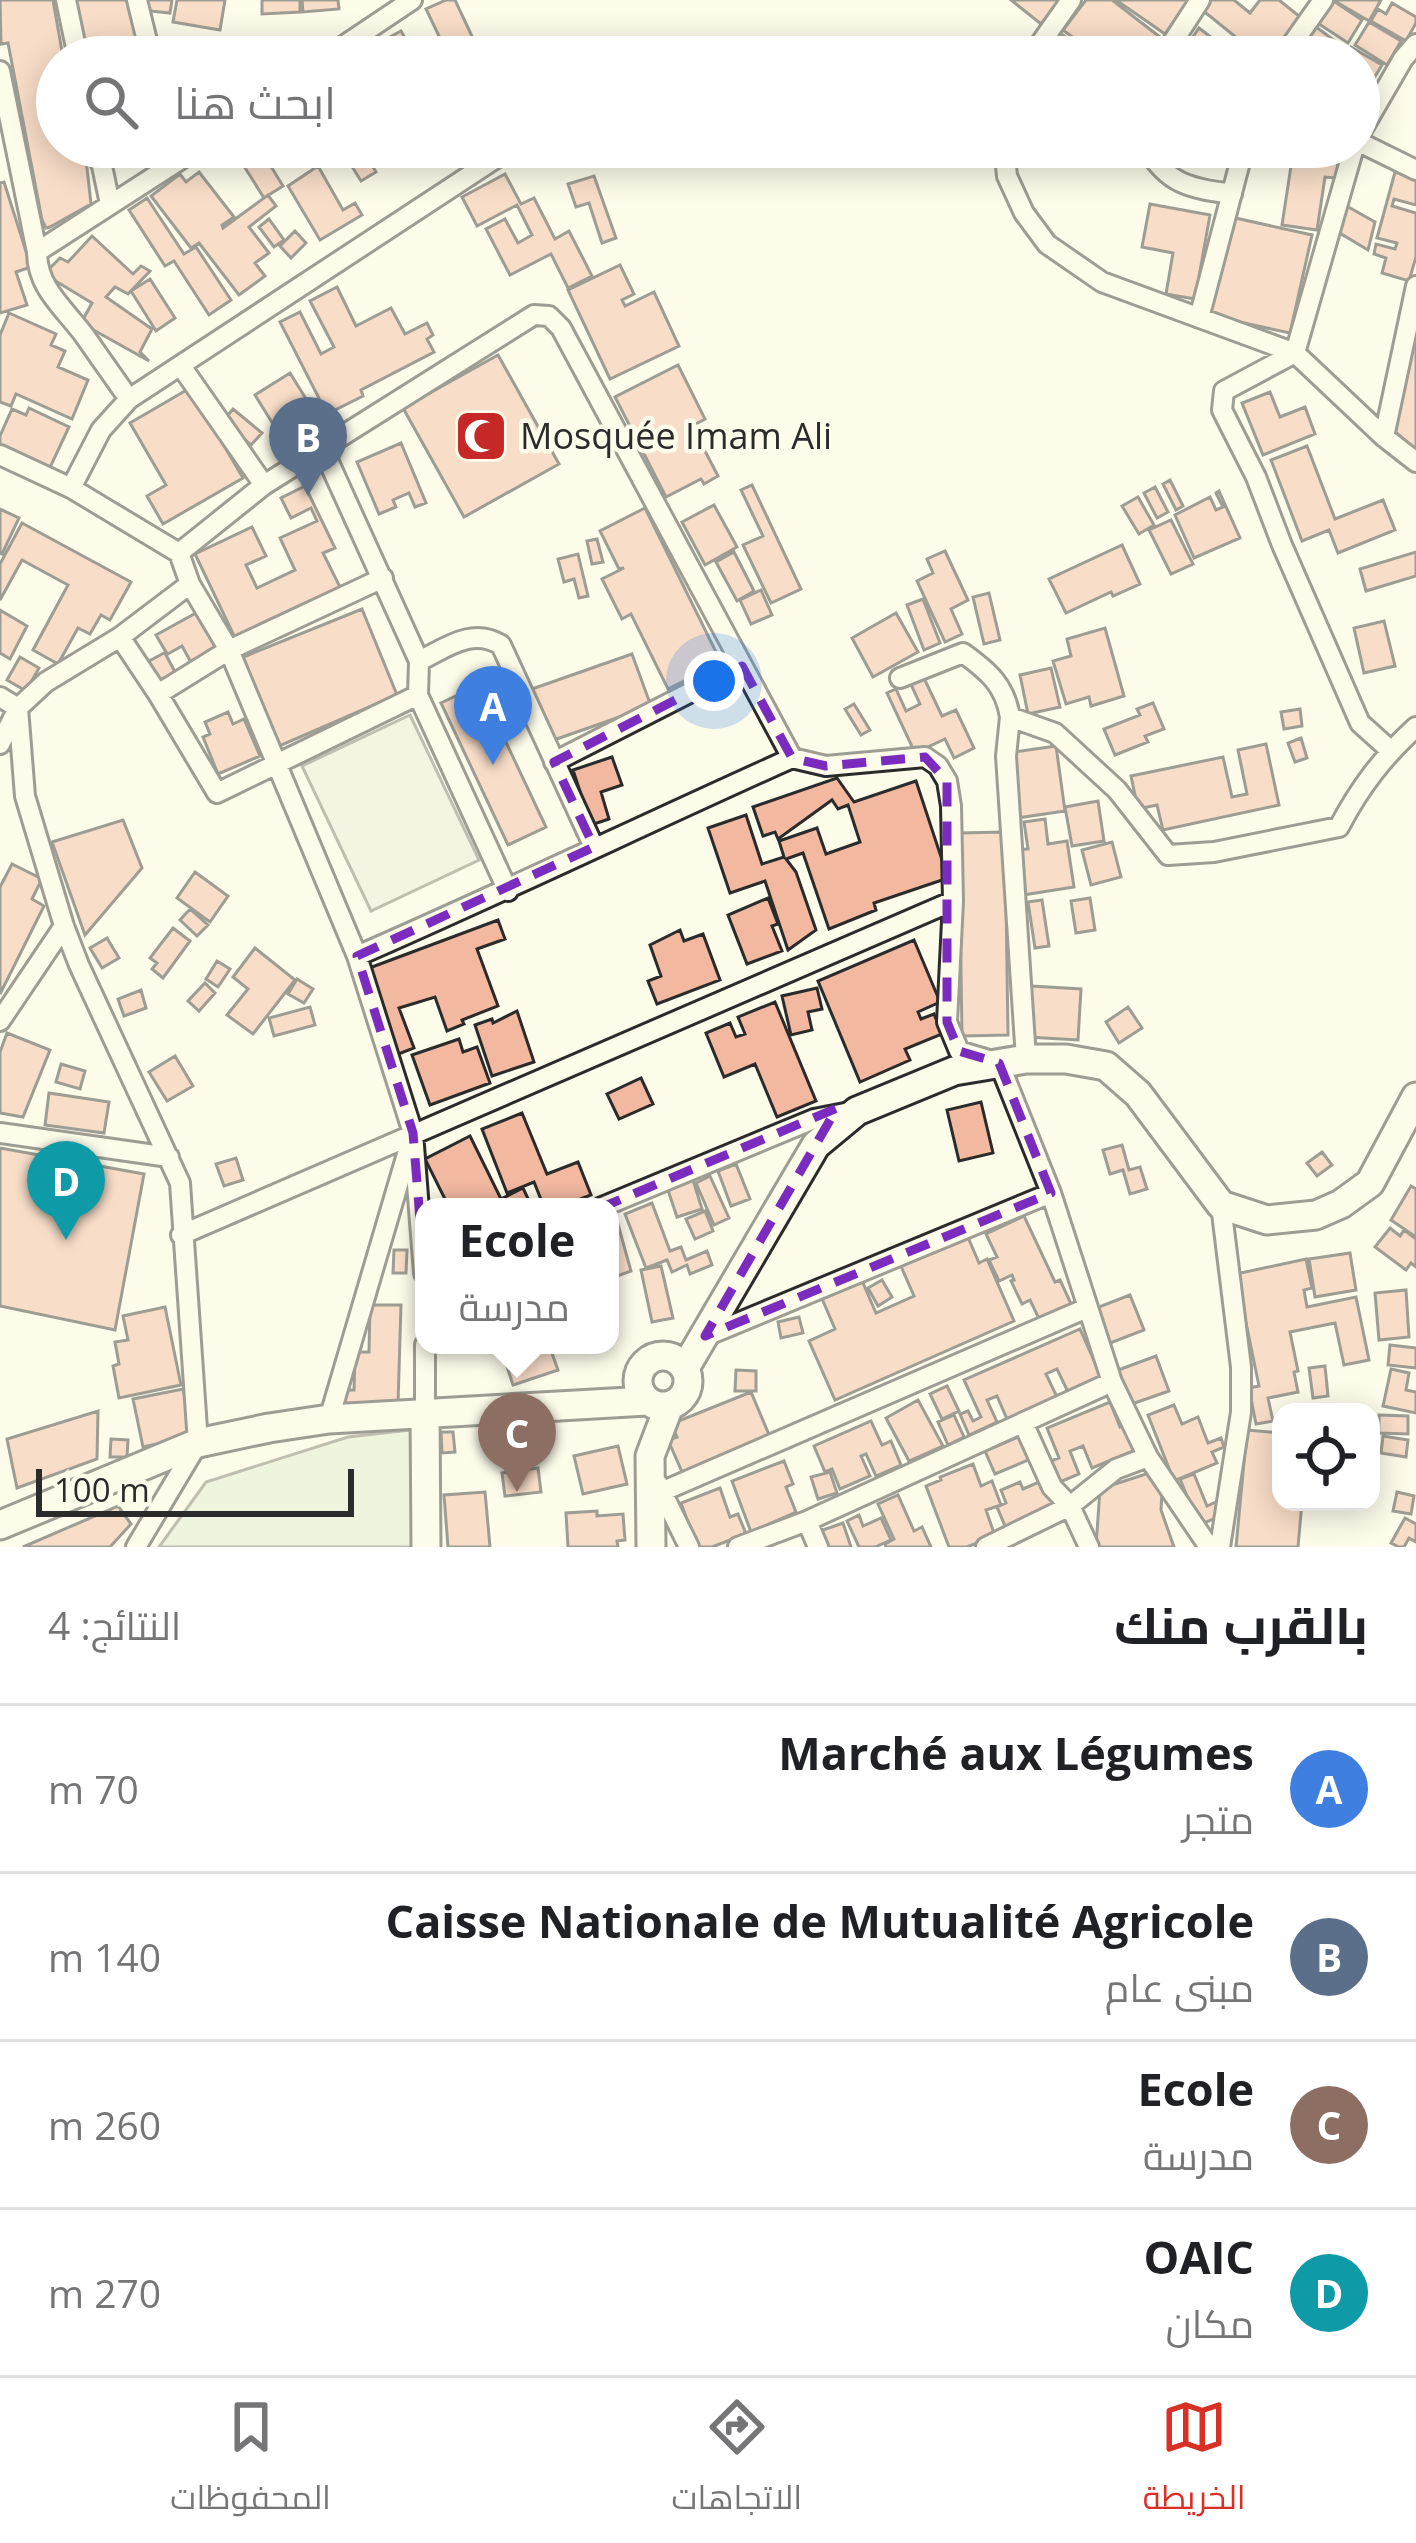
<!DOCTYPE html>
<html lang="ar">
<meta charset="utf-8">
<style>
body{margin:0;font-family:"Open Sans",Cairo,sans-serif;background:#f2f2f2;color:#202124;direction:rtl}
.controls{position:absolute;right:36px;bottom:36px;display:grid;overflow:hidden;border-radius:24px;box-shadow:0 6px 30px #0003}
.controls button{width:108px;height:108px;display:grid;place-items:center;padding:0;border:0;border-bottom:3px solid #e0e0e0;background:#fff;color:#202124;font:60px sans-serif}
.scale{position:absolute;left:36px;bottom:30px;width:318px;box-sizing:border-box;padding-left:12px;border:6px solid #2b2b2b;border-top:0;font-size:33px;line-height:42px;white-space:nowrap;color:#2b2b2b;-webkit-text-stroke:9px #fdfbea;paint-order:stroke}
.you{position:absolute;left:714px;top:681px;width:42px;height:42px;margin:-30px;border:9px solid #fff;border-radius:50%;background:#1a73e8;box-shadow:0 0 0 18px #1a73e833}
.badge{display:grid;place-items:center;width:78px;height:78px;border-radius:50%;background:#d93025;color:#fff;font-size:39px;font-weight:700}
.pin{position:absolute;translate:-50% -99px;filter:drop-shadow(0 3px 6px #0008)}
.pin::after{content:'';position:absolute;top:63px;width:42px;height:36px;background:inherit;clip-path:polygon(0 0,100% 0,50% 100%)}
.popup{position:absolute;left:415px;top:1198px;width:204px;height:156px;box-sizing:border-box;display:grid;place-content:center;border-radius:24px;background:#fff;filter:drop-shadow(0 3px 9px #0005);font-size:39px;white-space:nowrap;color:#757577}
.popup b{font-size:45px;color:#202124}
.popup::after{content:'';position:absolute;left:50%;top:100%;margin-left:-24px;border:24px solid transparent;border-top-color:#fff}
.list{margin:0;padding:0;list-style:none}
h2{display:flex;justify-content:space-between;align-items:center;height:156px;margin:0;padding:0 48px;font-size:51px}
h2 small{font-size:39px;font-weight:400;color:#757577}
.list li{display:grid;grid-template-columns:78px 1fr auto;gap:36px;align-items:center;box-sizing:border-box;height:168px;padding:0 48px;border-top:3px solid #e0e0e0}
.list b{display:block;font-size:45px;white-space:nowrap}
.list p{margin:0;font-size:39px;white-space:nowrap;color:#757577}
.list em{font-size:39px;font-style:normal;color:#757577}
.icon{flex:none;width:66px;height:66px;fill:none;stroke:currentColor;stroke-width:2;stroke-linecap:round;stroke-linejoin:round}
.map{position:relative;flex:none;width:1416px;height:1547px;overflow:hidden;direction:ltr}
.search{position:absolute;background:#fff;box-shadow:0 6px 30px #0003;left:36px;right:36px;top:36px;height:132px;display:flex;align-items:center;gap:30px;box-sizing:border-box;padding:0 42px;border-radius:66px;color:#757577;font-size:45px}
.sheet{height:828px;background:#fff}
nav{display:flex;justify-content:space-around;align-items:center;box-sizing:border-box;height:168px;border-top:3px solid #e0e0e0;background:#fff;font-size:33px;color:#757577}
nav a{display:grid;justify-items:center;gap:6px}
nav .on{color:#d93025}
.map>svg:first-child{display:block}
.green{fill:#deebd1;stroke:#74746e;stroke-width:3}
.parking{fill:#eceadb;stroke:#74746e;stroke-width:3}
.building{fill:#f2b8a0;stroke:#2b2b2b;stroke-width:3}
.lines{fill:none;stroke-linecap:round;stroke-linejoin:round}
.street-casing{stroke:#2b2b2b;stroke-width:24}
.secondary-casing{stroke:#2b2b2b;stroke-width:33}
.street{stroke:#fdfbea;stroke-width:18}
.secondary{stroke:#fdfbea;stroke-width:27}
.marked{fill:none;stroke:#7b2cbf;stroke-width:9;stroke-dasharray:24 15;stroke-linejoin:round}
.labels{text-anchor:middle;stroke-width:9;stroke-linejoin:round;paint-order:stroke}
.poi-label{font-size:36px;fill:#2b2b2b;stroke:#fdfbea;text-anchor:start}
</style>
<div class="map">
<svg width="1416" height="1547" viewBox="0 0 1416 1547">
<rect width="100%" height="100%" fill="#fdfbea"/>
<path class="green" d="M419,1429V1547H159L206,1482L348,1437Z"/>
<path class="parking" d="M410,715L479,860L371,911L302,766Z"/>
<path class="building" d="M0,0H53L63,57H57V147H87L92,169L86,159L91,204L50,227L46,228L42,220L8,43L1,44Z
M71,0H130L140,50L108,57H83Z
M141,0H172L170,13L140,10Z
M177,0H225L220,30L173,22Z
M262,0H300V12L262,14Z
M302,0H338L339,9L303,12Z
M446,0H455L478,49L461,57H449L426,9Z
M1011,0H1060L1041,24Z
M1086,0H1112L1160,37L1145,57H1099L1063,30Z
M1116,0H1189L1165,34Z
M1208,0H1234L1250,13L1260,0H1279L1304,20L1274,57H1221L1237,38L1201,9Z
M1326,0H1332L1362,20L1348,43L1313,20Z
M1333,0H1381L1369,21Z
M1392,3L1416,17V23L1406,41L1371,21L1378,9L1386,14Z
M1369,22L1401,41L1387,65L1355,45Z
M1316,27L1346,49L1340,57H1294Z
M1199,28L1212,38L1208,43L1221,53L1218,57H1179Z
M401,31L415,56L385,57L377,44Z
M1063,35L1075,44L1065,57H1047Z
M1351,47L1382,65L1365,93L1359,90V57H1345Z
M232,147H259L283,186L264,198Z
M340,147H361L376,172L361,181Z
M1255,147H1340L1336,178L1325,177L1317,230L1282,225L1291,166L1253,160Z
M318,166L343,210L355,203L362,215L320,240L288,186Z
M199,172L234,217L222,225L223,228L268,195L276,206L249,227L269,253L255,263L265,276L239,295L199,243L191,248L151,196L180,174L186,182Z
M1395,172L1416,178V205L1394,199L1392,206L1416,213V257L1409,281L1382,273L1386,258L1374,254L1376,244L1395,249L1397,243L1377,238Z
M505,174L521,204L534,198L555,239L569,231L592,276L568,288L551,254L510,275L486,229L505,219L518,243L532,235L517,205L477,226L462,197Z
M594,176L616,238L602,243L589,203L576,207L568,184Z
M4,182L31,267L16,272L27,305L0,313V183Z
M147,198L184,254L196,247L231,300L209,315L174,261L165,266L129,210Z
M1150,204L1210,215L1195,299L1166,294L1173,253L1142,247Z
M1343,204L1375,222L1368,250L1333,229Z
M1231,217L1312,235L1290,333L1207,315Z
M269,219L284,240L274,247L259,227Z
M295,231L306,243L291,258L280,246Z
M92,236L133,274L141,266L150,271L128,294L115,287L106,297L152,329L140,352L149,361L81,323L92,303L44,274L60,258L68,262Z
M620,265L634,294L622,300L625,306L654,292L679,346L610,379L568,290Z
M150,279L175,318L156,331L131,291Z
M337,287L356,326L391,308L405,334L427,323L433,335L427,339L434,352L361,390L363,396L327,414L280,322L300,312L321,354L334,347L310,301Z
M9,313L56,334L51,345L65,351L58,367L88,380L72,419L16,394L11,406L0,402V335Z
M1416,313V450L1392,429Z
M498,355L559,464L464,517L403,408Z
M678,365L705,419L692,426L718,476L704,484L701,479L666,497L615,397Z
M290,373L321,423L286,445L255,395Z
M190,388L243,478L163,524L147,496L166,485L130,423Z
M1270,392L1280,417L1305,407L1315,434L1263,455L1242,403Z
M29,408L69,427L46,476L0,454V436L12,409L26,415Z
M233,409L262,433L251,445L223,421Z
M401,443L426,503L415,507L409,493L393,500L396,507L379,514L357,462Z
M1307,446L1335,519L1383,500L1395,530L1338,553L1329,530L1302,541L1271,460Z
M1170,480L1183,506L1176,510L1163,484Z
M752,485L801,589L771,603L743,545L763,536L741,490Z
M305,486L335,548L323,553L342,591L237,642L195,554L252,527L266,556L246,565L257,588L295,570L280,538L317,521L311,508L291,518L281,498Z
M1155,487L1168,512L1157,518L1144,493Z
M1219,491L1240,538L1194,558L1175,515L1210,497L1216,510L1223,507L1216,493Z
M1138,497L1154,525L1139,534L1122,506Z
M714,505L737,547L705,565L682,522Z
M645,508L721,662L668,689L631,614L622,619L602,579L624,568L619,569L600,531Z
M0,509L19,518L2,554L0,553Z
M1171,520L1193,564L1171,574L1149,530Z
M22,523L131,582L110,620L101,615L90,634L78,628L58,664L33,650L68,585L22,560L0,600V564Z
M597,539L603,562L592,564L587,541Z
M1122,545L1140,584L1113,596L1111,592L1066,613L1049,579Z
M945,551L968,600L951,609L962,634L945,642L917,581L933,573L927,559Z
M734,552L754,591L737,601L716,562Z
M1416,552V576L1366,591L1360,569Z
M578,554L588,596L579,598L574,579L564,582L558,559Z
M761,590L772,615L751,624L740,600Z
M989,593L1000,640L984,644L973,597Z
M923,599L940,643L924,650L907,605Z
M362,609L397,695L277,747L241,658Z
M0,610L27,626L10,659L0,653Z
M196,613L220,652L193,666L182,646L166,655L175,672L158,682L147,662L166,652L156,635Z
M896,613L918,652L873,677L852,638Z
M1384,621L1395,666L1364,673L1354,628Z
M1105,628L1124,696L1091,706L1089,697L1066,704L1053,661L1071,656L1067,639Z
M632,654L651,706L551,741L532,689Z
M20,657L39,668L26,691L7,680Z
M1051,668L1060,707L1028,714L1020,675Z
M922,674L942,716L956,710L974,748L954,758L945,739L915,753L887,693L896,689L906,711L920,704L909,680Z
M479,685L546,827L508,845L441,703Z
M1153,703L1164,729L1145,736L1148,742L1115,755L1104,729L1140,715L1137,709Z
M854,704L870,730L861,735L845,709Z
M1300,709L1302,726L1284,729L1281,712Z
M228,712L233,724L244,719L260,756L218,774L203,737L210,734L205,722Z
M1301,738L1307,758L1295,762L1288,743Z
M1266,744L1279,805L1163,830L1157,805L1138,809L1131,776L1223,757L1232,797L1247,794L1238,750Z
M1056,746L1065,811L1017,818L1007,753Z
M612,757L622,785L601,792L609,819L591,825L573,770Z
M837,778L854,802L916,781L948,878L874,903L876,910L829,929L803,853L786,859L796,872L816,930L788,950L765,881L730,893L708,828L746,815L762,864L784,857L779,841L817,828L826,854L860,842L848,805L838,809L832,800L778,839L775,832L763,836L753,807Z
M1098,801L1104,841L1072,846L1065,807Z
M1045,819L1048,844L1067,841L1074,887L1023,895L1017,850L1028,849L1024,822Z
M123,820L142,868L85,935L52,842Z
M1005,832L1008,1035L962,1036L959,833Z
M1112,842L1121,877L1091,885L1082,850Z
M12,864L42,879L32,899L44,906L0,994V887Z
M195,872L228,896L210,922L177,898Z
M768,898L778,924L772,926L782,951L747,964L728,915Z
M1090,898L1095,930L1076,933L1071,901Z
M1042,900L1049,946L1035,948L1028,902Z
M190,909L208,925L197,936L180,920Z
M498,920L505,939L477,949L498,1006L462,1020L464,1024L447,1031L435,997L399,1008L414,1048L396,1055L364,970Z
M173,928L190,941L163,978L152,969L157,963L150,958Z
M680,930L684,941L703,934L720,980L657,1004L648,981L661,976L650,945Z
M107,938L119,958L102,968L90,948Z
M914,940L940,1002L918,1012L921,1019L934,1014L942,1034L905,1049L910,1060L860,1082L818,981Z
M255,948L295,980L253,1034L227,1015L248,989L233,977Z
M217,961L230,969L218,987L206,979Z
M297,979L313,989L304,1003L288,994Z
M205,983L215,993L199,1011L188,1001Z
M1031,986L1081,989L1078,1040L1028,1037Z
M817,988L822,1009L808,1012L812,1030L791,1035L782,996Z
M141,990L146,1008L124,1016L118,999Z
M775,1002L816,1101L777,1117L755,1064L724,1077L706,1033L730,1023L736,1037L745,1034L738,1017Z
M310,1007L315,1025L274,1036L269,1018Z
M1128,1007L1142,1028L1119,1043L1106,1022Z
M517,1011L534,1062L492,1076L475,1025L492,1019L493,1023Z
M7,1033L50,1050L23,1117L0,1113V1052Z
M459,1039L463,1052L477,1047L490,1083L430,1105L412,1055Z
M175,1056L193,1086L167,1101L149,1072Z
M61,1064L85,1071L80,1089L56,1082Z
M641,1078L653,1104L619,1119L607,1094Z
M49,1093L109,1102L104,1133L45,1125Z
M981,1102L993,1153L959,1161L947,1110Z
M522,1113L547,1174L578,1162L591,1195L560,1207H544L534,1182L507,1193L482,1129Z
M470,1136L501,1199L523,1188L532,1207H439L447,1203L425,1159Z
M1122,1145L1129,1170L1140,1167L1147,1189L1130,1194L1123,1170L1110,1174L1103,1150Z
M0,1148L144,1174L115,1330L0,1306Z
M1322,1152L1332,1165L1317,1176L1307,1163Z
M236,1158L243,1180L224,1186L216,1164Z
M736,1164L750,1199L731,1206L718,1171Z
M710,1176L729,1218L714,1225L696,1183Z
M693,1180L702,1209L677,1217L667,1187Z
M1411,1186L1416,1189V1237L1391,1220Z
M652,1203L670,1251L681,1247L686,1260L707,1251L712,1265L690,1274L687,1265L672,1272L667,1260L646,1268L625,1214Z
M705,1211L713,1231L695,1239L686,1219Z
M1024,1216L1055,1282L1060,1280L1073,1308L1041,1323L1030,1300L1022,1304L1011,1281L1014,1280L1012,1275L999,1281L989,1260L997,1257L986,1234Z
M617,1221L631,1271L612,1278L610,1224Z
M1390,1228L1400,1236L1404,1230L1416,1239V1267L1411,1263L1406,1270L1375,1247Z
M967,1235L979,1263L987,1259L1014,1321L835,1400L809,1341L835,1329L820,1294L860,1276L876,1313L914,1296L900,1264Z
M394,1250H407L406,1273H393Z
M1350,1253L1356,1290L1315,1297L1309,1259Z
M1306,1259L1312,1288L1304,1290L1307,1307L1356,1297L1369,1360L1344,1365L1335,1323L1290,1332L1298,1371L1294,1372L1298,1392L1268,1398L1273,1421L1256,1424L1249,1388L1259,1386L1236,1274Z
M661,1266L673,1318L652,1322L641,1270Z
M882,1280L892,1297L878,1306L868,1288Z
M1406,1290L1409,1337L1379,1340L1375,1293Z
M1130,1295L1144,1330L1105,1345L1091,1310Z
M370,1305H401L398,1404L343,1403V1390H354L355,1352H369Z
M165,1307L181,1385L119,1398L113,1366L119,1364L115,1342L128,1340L123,1316Z
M799,1317L803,1333L781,1338L778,1322Z
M1080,1329L1102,1379L1069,1394L1057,1369L1046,1374L1057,1397L1007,1419L997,1396L987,1400L997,1422L969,1435L960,1414L968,1411L973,1421L981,1417L964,1380Z
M500,1345H549L558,1370L513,1385Z
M1390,1345L1416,1348V1368L1388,1365Z
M1156,1356L1169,1391L1126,1406L1113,1372Z
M1325,1366L1328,1396L1313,1398L1309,1368Z
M1391,1369L1409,1373L1406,1390L1416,1392V1413L1383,1406Z
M736,1370L756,1371V1391H735Z
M947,1386L959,1411L942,1419L930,1394Z
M183,1389L193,1436L143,1447L133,1399Z
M751,1392L770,1437L683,1474L668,1440L677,1437L671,1424Z
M918,1400L943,1446L909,1461L886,1418Z
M1110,1402L1120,1427L1127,1424L1138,1449L1092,1468L1083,1446L1070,1451L1079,1474L1055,1484L1046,1463L1059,1458L1047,1428Z
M1174,1405L1182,1424L1198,1417L1208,1443L1221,1438L1224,1447L1212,1452L1217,1463L1174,1481L1148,1415Z
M98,1411L97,1459L17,1488L7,1439Z
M954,1415L964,1437L948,1445L938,1422Z
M1379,1415L1408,1416V1434L1379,1433Z
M871,1421L882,1445L891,1441L901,1465L876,1476L866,1454L861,1456L870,1476L840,1489L832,1469L825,1472L814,1446Z
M1247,1430L1281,1433V1502H1302L1298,1547H1236Z
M441,1432H453L455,1452L442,1453Z
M1023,1435L1033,1458L995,1474L985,1451Z
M1383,1436L1408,1440L1406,1457L1381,1453Z
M111,1439L128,1440L127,1457H110Z
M618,1446L627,1484L583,1494L574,1456Z
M784,1461L793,1484L786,1487L796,1512L751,1532L732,1481Z
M973,1464L981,1486L992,1481L1001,1505L986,1510L995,1536L967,1547H949L926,1486L941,1480L940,1477Z
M538,1468L541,1492L505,1496L502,1473Z
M1155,1471L1162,1492L1161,1510L1174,1547H1096L1100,1489Z
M830,1472L837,1493L818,1499L811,1477Z
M1194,1474L1207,1506L1216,1502L1221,1516L1199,1525L1180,1479Z
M1046,1479L1059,1510L1008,1533L997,1507L1006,1503L1001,1490L1020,1482L1023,1489Z
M720,1488L730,1517L738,1514L746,1534L712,1547H697L681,1503Z
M485,1492L490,1547H448L444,1495Z
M1397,1492L1414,1496L1411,1514L1393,1511Z
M898,1495L914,1531L922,1527L931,1547H886L885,1544L894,1539L878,1504Z
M118,1506L131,1524L110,1547H23Z
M597,1511V1516L623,1514L625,1540L617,1541L618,1547H568L566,1513Z
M859,1515L863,1526L881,1518L891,1540L875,1547H859L847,1521Z
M1405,1518L1416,1524V1542L1409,1538L1404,1547H1399L1391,1543Z
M843,1523L851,1547H826L820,1531Z"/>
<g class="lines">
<g class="street-casing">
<path id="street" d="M66,0L78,57
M137,0L151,57
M327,57L412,0
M1031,57L1071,0
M1163,57L1200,0
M1283,57L1323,0
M0,71L37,252C37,288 64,308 84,335C99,356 114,378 129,399
M1359,135L1403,59L1416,44
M1359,142L1416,170
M98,147L110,204
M1004,147L1007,176L1024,213L1047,244L1102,282L1295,353L1384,437L1416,462
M1146,147C1168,185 1190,188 1232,194
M1354,147L1295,353L1224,391L1222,410L1256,477L1282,545L1360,723L1390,750
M37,252L200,147
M1199,318L1244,147
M181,366L264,485
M1384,437L1416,286
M322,447L419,661L418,695L508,891
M0,455L71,488L179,553L190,584L229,650L357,956L413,1133L424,1273
M71,488L101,430L129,399L513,147
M179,553L264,485L534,315L549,316L561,328L792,758
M120,637L158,694L217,793L418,695
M419,661C446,648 472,627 501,645L594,847
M900,678L963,653C988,671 1005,685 1010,717
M158,694L229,650L383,578
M0,697L18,708L25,796L64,926L79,965L180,1183L198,1443L136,1547
M0,744L18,708L46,682L120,637L190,584
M554,762L742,666
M357,956C504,892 647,823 792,758L826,766L925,757L938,766L947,781L951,806L953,901L947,1022L959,1051L999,1063L1051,1193L1112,1382L1148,1457L1209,1547
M0,1021L64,926
M1026,1059L1006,756L1010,717L1055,733L1117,790L1168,855L1214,852L1339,827C1360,787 1383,757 1416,727
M0,1133L169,1157
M602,1207L814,1119L850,1112
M181,1235L953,901
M706,1336L1051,1193
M425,1345V1412
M329,1419L410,1144
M658,1484L689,1547
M661,1492L1087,1308
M807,1521L818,1547
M738,1547L807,1521L1112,1382
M986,1547L1070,1506L1052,1487L1024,1425
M1089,1547L1070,1506L1116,1469L1148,1457
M1220,1547L1241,1412V1367L1221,1205"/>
</g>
<g class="secondary-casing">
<path id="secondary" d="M638 1381a25 25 0 1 1 50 0a25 25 0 1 1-50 0Z
M685,1368L816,1145L857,1111L954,1071L1026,1059H1066L1106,1066L1138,1094L1221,1205L1267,1220L1316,1215L1341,1204L1370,1183L1416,1097
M425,1412L426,1547
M0,1525L198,1443L269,1428L329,1419L647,1401
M651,1547L650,1456L669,1406"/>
</g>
<use href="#street" class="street"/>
<use href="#secondary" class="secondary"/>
</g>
<path d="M0 0H1416V1547H0ZM742,666L792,758L826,766L925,757L947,781V1022L959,1051L999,1063L1051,1193L705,1336L837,1108L425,1282L413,1133L357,956L594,847L554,762Z" fill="#fdfbea" fill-opacity=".55" fill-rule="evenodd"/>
<path class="marked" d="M742,666L792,758L826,766L925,757L947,781V1022L959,1051L999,1063L1051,1193L705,1336L837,1108L425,1282L413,1133L357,956L594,847L554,762Z"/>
<defs>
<g id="mosque-square" transform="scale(2.7)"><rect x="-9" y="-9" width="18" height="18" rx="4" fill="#c62828" stroke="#fdfbea"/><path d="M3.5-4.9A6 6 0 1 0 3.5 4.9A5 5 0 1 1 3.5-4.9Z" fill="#fff"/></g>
</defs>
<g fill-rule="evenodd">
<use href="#mosque-square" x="481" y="436"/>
</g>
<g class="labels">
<g class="poi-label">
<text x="520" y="449">Mosquée Imam Ali</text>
</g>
</g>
</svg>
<div class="controls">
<button><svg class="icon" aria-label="locate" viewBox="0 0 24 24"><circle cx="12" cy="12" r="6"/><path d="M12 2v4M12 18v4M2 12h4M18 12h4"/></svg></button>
</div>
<div class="scale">100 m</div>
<div class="you"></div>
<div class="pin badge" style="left:493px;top:765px;background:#3f7fe0">A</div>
<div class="pin badge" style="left:308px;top:496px;background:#5c6f8a">B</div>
<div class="pin badge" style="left:517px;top:1492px;background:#8d6e63">C</div>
<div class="popup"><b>Ecole</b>مدرسة</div>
<div class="pin badge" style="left:66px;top:1240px;background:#0f9aa8">D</div>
<div class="search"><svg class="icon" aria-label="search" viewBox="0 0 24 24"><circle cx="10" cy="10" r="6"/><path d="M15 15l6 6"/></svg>ابحث هنا</div>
</div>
<section class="sheet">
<h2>بالقرب منك<small>النتائج: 4</small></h2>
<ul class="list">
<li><span class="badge" style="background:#3f7fe0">A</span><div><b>Marché aux Légumes</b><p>متجر</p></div><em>70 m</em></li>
<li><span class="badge" style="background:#5c6f8a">B</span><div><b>Caisse Nationale de Mutualité Agricole</b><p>مبنى عام</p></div><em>140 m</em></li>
<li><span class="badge" style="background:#8d6e63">C</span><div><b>Ecole</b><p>مدرسة</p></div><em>260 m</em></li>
<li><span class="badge" style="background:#0f9aa8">D</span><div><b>OAIC</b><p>مكان</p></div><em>270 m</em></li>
</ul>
</section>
<nav>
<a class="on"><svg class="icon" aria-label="map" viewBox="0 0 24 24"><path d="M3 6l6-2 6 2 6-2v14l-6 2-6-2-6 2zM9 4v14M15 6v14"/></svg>الخريطة</a>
<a><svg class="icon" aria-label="directions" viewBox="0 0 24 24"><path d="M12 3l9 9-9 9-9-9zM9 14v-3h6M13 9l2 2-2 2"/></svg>الاتجاهات</a>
<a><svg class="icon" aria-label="saved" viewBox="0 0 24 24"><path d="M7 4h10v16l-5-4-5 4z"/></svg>المحفوظات</a>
</nav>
